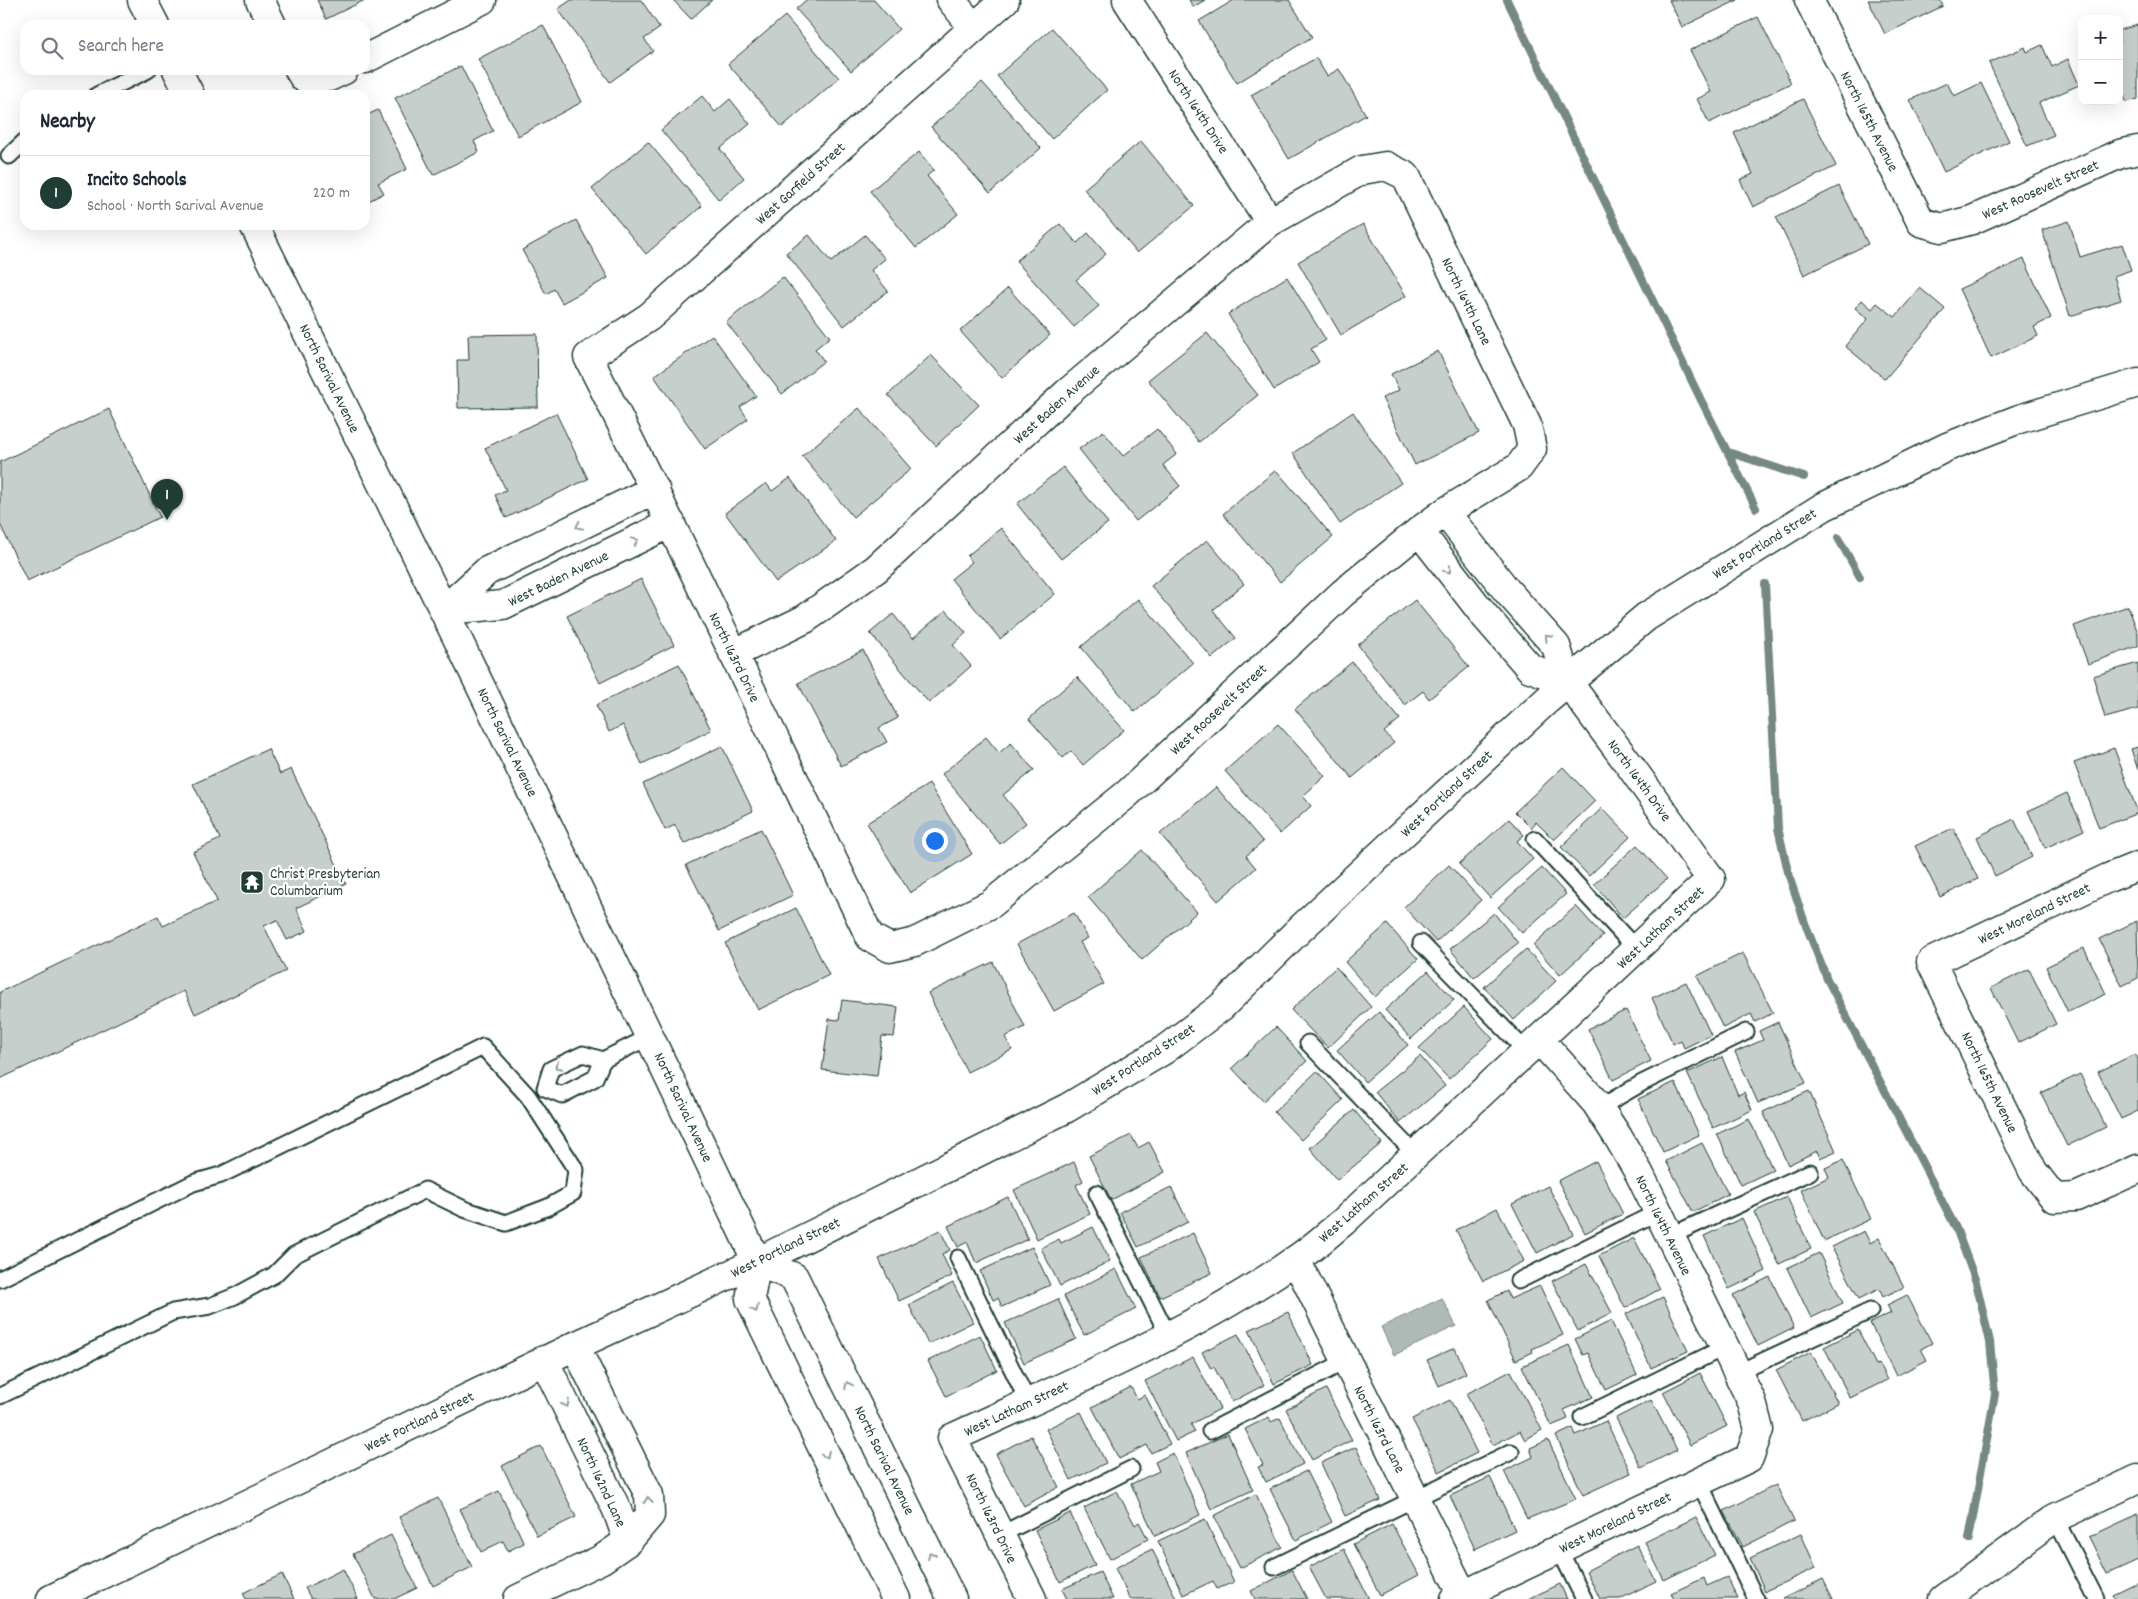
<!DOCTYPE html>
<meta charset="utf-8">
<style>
body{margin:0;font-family:Dekko,sans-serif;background:#f2f2f3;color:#1f2937}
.controls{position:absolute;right:15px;top:15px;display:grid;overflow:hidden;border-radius:10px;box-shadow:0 5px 20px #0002}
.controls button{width:45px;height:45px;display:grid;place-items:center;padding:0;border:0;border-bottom:1px solid #e0e1e3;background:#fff;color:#1f2937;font:25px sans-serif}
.you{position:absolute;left:934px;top:840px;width:18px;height:18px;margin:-12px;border:4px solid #fff;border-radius:50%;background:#1a73e8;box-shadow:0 0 0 8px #1a73e833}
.badge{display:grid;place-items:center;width:32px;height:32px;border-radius:50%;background:#1f3d34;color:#fff;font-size:16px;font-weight:700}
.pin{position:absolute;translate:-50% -41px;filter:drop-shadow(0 1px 2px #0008)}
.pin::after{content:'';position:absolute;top:26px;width:18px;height:15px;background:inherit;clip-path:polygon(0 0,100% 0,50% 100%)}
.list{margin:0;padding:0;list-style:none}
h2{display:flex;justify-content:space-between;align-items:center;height:65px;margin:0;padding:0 20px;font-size:21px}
h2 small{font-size:16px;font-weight:400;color:#747a83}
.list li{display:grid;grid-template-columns:32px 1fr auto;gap:15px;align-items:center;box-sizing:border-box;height:75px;padding:0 20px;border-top:1px solid #e0e1e3}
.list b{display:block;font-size:19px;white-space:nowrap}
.list p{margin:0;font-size:16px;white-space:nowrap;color:#747a83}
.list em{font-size:16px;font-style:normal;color:#747a83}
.icon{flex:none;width:28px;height:28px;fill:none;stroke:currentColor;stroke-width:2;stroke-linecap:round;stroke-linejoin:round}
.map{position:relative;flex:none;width:2138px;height:1599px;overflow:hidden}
.search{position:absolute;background:#fff;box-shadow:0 5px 20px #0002;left:20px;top:20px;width:350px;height:55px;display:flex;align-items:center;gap:12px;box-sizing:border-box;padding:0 18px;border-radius:15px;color:#747a83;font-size:19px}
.panel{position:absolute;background:#fff;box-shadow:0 5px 20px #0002;left:20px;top:90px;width:350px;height:140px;border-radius:15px}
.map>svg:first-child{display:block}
.water{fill:#afbab7;stroke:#758883}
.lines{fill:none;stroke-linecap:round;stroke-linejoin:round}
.stream{stroke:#758883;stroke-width:8}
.building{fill:#c7cfcc;stroke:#1f3d34}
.lane-casing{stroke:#1f3d34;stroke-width:19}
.street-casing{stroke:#1f3d34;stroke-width:31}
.secondary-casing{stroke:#1f3d34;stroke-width:31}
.lane{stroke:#fff;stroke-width:15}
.street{stroke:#fff;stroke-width:28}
.secondary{stroke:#fff;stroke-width:28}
.oneway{stroke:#8f9e9a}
.labels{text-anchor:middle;stroke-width:4.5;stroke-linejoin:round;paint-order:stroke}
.street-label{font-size:15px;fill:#1f3d34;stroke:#fff}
.poi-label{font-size:15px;fill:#1f3d34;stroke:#fff;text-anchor:start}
</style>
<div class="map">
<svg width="2138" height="1599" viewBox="0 0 2138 1599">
<rect width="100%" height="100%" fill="#fff"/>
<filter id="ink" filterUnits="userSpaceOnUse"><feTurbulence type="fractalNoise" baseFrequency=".02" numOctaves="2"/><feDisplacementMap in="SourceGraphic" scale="10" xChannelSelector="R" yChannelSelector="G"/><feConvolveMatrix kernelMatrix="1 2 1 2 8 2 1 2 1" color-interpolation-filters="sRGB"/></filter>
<g filter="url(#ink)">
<path class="water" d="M1442,1298L1456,1326L1394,1355L1381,1327Z"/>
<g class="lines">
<path class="stream" d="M1507,0L1701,400L1756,508
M1728,452L1804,477
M1838,538L1860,577
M1765,584L1778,828L1789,876L1805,923L1827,979L1956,1228L1976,1282L1990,1342L1995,1394L1969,1539"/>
</g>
<path class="building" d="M317,0H365L326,19Z
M571,0H641L660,28L644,39L653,51L610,82L558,9Z
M673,0H712L691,19Z
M806,0H874L899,29L851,71L796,9Z
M1189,0H1205L1193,7Z
M1234,0H1289L1312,37L1237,83L1199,21Z
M1669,0H1738L1682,27Z
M1868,0H1940L1943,6L1885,34Z
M785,16L839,78L782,127L728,64Z
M1758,17L1791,83L1709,123L1697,99L1711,92L1690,50Z
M543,25L582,102L518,136L478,59Z
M2138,25V99L2126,102L2119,78V30Z
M1052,28L1107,90L1052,139L997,76Z
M2042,45L2052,67L2068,59L2079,85L2039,103L2054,135L2027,146L1989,63L2025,47L2027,52Z
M1316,58L1327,76L1339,69L1366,115L1289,159L1251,95Z
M461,66L493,131L474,141L479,152L433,175L395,98Z
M982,82L1041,148L990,193L931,127Z
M1947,83L1954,96L1981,83L2009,141L1944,172L1910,100Z
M702,96L715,112L730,99L750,124L720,149L744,178L719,200L661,130Z
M1803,99L1836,166L1753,207L1740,180L1753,174L1734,133Z
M378,110L407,169L378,183L384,193L365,203V116Z
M1141,141L1194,206L1137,253L1084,189Z
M648,142L702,206L646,254L592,189Z
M919,152L934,170L927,176L958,214L916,248L870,191Z
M1839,186L1868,244L1804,275L1776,217Z
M576,220L608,278L562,303L554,289L546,294L522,250Z
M2069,221L2080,257L2122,244L2131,270L2114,276L2121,300L2070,316L2042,230Z
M1060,224L1077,243L1088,233L1106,254L1076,280L1099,306L1074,327L1016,261Z
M1363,224L1406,296L1341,335L1298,262Z
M809,235L831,262L865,235L885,259L871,270L888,291L844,326L786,253Z
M2024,259L2051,318L2034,327L2038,336L1991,358L1959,289Z
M783,277L830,337L815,349L824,361L782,394L726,322Z
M1287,277L1326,340L1311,349L1319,362L1274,390L1228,314Z
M1008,288L1050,335L1002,378L960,331Z
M1920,288L1945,309L1885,379L1845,346L1868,319L1855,308L1862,300L1872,309L1877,303L1895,317Z
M1207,333L1258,395L1199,442L1148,380Z
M537,334L538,407L458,408L457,360H469L468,335Z
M712,335L756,396L740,407L748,419L705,449L654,376Z
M1438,351L1479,433L1415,465L1382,398L1399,390L1391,374Z
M931,355L979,405L936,446L888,395Z
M859,408L911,469L853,517L802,456Z
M109,409L160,517L27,581L0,524V462Z
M1353,412L1401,483L1340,524L1293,453Z
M556,413L588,479L506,518L495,495L506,490L485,448Z
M1157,429L1177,454L1163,465L1180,486L1136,521L1079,449L1103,431L1123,456Z
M1063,467L1108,523L1061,559L1017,504Z
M1276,470L1333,537L1280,582L1223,514Z
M790,478L836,541L776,582L725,513L766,483L772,491Z
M1001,528L1055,594L1000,639L951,579L972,562L967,556Z
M1207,540L1244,584L1213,610L1236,638L1212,658L1151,586Z
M641,579L674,645L600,683L567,616Z
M1138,599L1193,663L1135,712L1081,647Z
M1415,600L1469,667L1429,699L1423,691L1405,705L1358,645Z
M2128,606L2138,633V646L2088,664L2074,626Z
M946,610L966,633L953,645L971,666L929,703L870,633L893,614L913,638Z
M863,650L898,718L879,728L887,742L841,766L798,683Z
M1352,662L1400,719L1384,732L1394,743L1352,778L1295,709Z
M2138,663V709L2105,718L2093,676Z
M679,664L711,730L642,764L623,725L609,732L596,705Z
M1077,677L1124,730L1083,765L1071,751L1063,758L1029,719Z
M1278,724L1325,776L1303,796L1311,806L1280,834L1225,771Z
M986,737L999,753L1011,743L1034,770L1003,795L1026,823L1000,844L942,774Z
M722,746L753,811L684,844L675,825L665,830L643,784Z
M2138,747V770L2131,749Z
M2114,748L2138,813L2099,828L2074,763Z
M268,749L280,774L291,769L346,884L296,908L307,931L287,940L277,920L264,926L286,971L195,1014L184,991L0,1079V992L158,916L163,926L217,901L193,852L220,839L193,784Z
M1563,767L1595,801L1554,840L1536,822L1531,828L1515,812Z
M929,784L972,854L910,893L867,823Z
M1216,787L1263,842L1246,856L1256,868L1218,901L1160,834Z
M2067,793L2084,830L2045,848L2028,811Z
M1602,808L1630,837L1589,876L1561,847Z
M1509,819L1524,835L1517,841L1533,859L1490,898L1459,864Z
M2014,819L2032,857L1995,876L1977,837Z
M1953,828L1978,879L1940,897L1915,846Z
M761,829L793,895L719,931L686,865Z
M1637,845L1667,879L1623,918L1594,884Z
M1142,850L1197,912L1142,960L1088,897Z
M1449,865L1481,900L1436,942L1404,907Z
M1542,868L1566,894L1522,933L1498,907Z
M1576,906L1603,936L1560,975L1533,945Z
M796,908L829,975L758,1010L725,943Z
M1074,913L1088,938L1080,942L1104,984L1054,1011L1017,944Z
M1494,913L1518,943L1474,978L1450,949Z
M2137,921L2138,978L2122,986L2099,939Z
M1387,924L1418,959L1375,997L1345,962Z
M2084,948L2106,994L2068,1012L2046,967Z
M1526,949L1556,981L1514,1020L1484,987Z
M1743,953L1773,1013L1755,1022L1751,1014L1723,1028L1697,976Z
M993,962L1025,1027L1005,1037L1012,1050L967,1072L928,993Z
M1336,967L1371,1007L1328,1048L1291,1010Z
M2029,969L2056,1024L2018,1043L1991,988Z
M1428,971L1454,1000L1411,1039L1385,1010Z
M1686,982L1711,1035L1684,1048L1681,1040L1673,1044L1652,998Z
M842,1000L898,1007L894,1037L882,1036L877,1076L822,1070L829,1019L839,1020Z
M1464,1007L1493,1039L1449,1079L1419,1048Z
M1626,1010L1651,1061L1613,1080L1588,1029Z
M1379,1012L1408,1045L1365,1082L1337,1050Z
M1778,1022L1806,1083L1758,1103L1735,1052L1763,1040L1759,1031Z
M1276,1027L1307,1061L1263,1101L1232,1068Z
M2135,1054L2138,1059V1111L2121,1119L2098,1072Z
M1420,1056L1445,1086L1400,1123L1375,1092Z
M1722,1057L1738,1095L1744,1092L1752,1110L1713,1128L1687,1073Z
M1317,1071L1343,1100L1301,1140L1274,1112Z
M2080,1074L2106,1127L2067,1146L2041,1093Z
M1675,1082L1699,1135L1663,1152L1638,1099Z
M1809,1091L1836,1151L1820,1158L1817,1151L1788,1165L1763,1112Z
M1354,1110L1382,1143L1337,1180L1310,1148Z
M1749,1119L1773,1170L1741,1185L1717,1134Z
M1131,1135L1138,1148L1149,1142L1165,1172L1111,1200L1089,1156Z
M1702,1143L1728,1194L1693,1212L1666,1161Z
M1843,1160L1871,1219L1824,1241L1801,1190L1829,1177L1825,1168Z
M1596,1161L1623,1214L1585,1233L1558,1181Z
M1074,1162L1083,1181L1076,1185L1090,1214L1037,1239L1014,1190Z
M1548,1186L1573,1234L1537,1253L1512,1204Z
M1171,1187L1188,1222L1138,1247L1120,1212Z
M1008,1197L1028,1239L976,1263L967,1242L958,1247L948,1226Z
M1787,1197L1811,1249L1779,1264L1754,1212Z
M1497,1208L1524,1261L1483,1281L1456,1230Z
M1742,1218L1766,1271L1729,1289L1704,1236Z
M1093,1227L1110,1261L1060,1286L1041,1248L1059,1239L1061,1243Z
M940,1230L950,1250L942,1254L952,1276L899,1301L879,1259Z
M1864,1231L1870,1243L1879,1238L1904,1287L1883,1297L1879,1289L1859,1299L1832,1247Z
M1193,1233L1212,1273L1160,1297L1141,1257Z
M1634,1238L1660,1289L1625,1308L1599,1256Z
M1032,1247L1050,1285L1002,1307L998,1298L993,1300L980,1271Z
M1819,1253L1843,1303L1811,1318L1787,1268Z
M1586,1264L1612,1313L1578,1331L1552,1281Z
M1116,1269L1136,1309L1084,1335L1064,1296Z
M1770,1277L1794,1328L1758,1346L1733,1295Z
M953,1283L973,1322L928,1344L909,1305Z
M1540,1286L1563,1335L1532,1349L1533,1352L1516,1360L1488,1300L1507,1291L1510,1299Z
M1907,1295L1932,1343L1921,1349L1927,1360L1896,1376L1870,1323L1891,1313L1887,1305Z
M1663,1297L1688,1351L1651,1368L1626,1314Z
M1058,1299L1076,1339L1024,1363L1005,1323Z
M1288,1312L1313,1365L1274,1384L1249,1330Z
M1611,1321L1637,1375L1606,1390L1588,1353L1583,1355L1575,1339Z
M1858,1330L1876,1365L1879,1364L1887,1380L1850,1398L1824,1347Z
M1238,1334L1264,1385L1232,1402L1214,1367L1211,1369L1202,1352Z
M980,1335L997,1370L946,1396L928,1361Z
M1569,1345L1593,1397L1564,1410L1568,1419L1551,1426L1522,1366Z
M1455,1348L1466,1373L1439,1386L1427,1360Z
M1811,1352L1838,1403L1802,1421L1776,1370Z
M1193,1357L1220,1409L1191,1424L1195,1432L1176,1441L1145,1381Z
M1511,1371L1542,1430L1525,1440L1520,1431L1493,1445L1466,1394Z
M1700,1373L1727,1426L1690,1445L1663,1392Z
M1131,1387L1137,1399L1145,1395L1170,1444L1151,1453L1147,1445L1119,1459L1092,1407Z
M1326,1389L1352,1440L1312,1460L1286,1409Z
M1450,1400L1477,1453L1439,1472L1412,1419Z
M1651,1400L1677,1450L1641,1468L1616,1418Z
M1081,1412L1106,1463L1071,1480L1046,1429Z
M1269,1417L1271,1422L1280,1418L1303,1464L1266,1482L1258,1467L1263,1465L1245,1429Z
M1606,1421L1631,1473L1583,1495L1556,1436L1573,1428L1576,1435Z
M1228,1434L1253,1490L1211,1509L1186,1453Z
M1031,1436L1059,1487L1024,1506L996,1454Z
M1548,1440L1576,1499L1527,1519L1504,1471L1533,1457L1530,1448Z
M541,1446L576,1517L537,1536L502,1466Z
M1356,1447L1380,1500L1345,1516L1321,1463Z
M1173,1453L1200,1515L1155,1536L1131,1484L1159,1471L1155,1462Z
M1306,1471L1332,1522L1296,1540L1270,1489Z
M1490,1477L1515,1530L1475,1549L1450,1496Z
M1776,1485L1794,1521L1743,1547L1724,1511Z
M499,1491L524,1543L508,1551L503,1541L481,1552L460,1509Z
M1117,1491L1135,1525L1139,1522L1148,1539L1110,1559L1084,1508Z
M1256,1494L1282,1547L1240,1568L1214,1516Z
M438,1498L472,1567L433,1586L399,1517Z
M1070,1513L1095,1565L1060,1582L1035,1530Z
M2138,1514V1560L2107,1574L2089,1537Z
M1696,1517L1715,1555L1664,1580L1645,1542Z
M1205,1519L1234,1582L1217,1589L1213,1581L1183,1595L1158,1541Z
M1392,1524L1419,1575L1380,1595L1353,1544Z
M1801,1534L1816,1568L1765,1591L1750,1558Z
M391,1535L417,1588L394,1599H375L353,1554Z
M1637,1545L1656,1581L1620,1599H1600L1586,1571Z
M1152,1549L1176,1598L1174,1599H1130L1115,1568Z
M1344,1549L1369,1599H1326L1309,1567Z
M343,1569L358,1599H311L305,1588Z
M1292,1570L1307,1599H1255L1251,1591Z
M1100,1572L1113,1599H1067L1062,1589Z
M282,1574L294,1599H246L243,1593Z
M1727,1577L1738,1599H1674L1671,1593L1704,1578L1707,1586Z
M1823,1579L1833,1599H1782Z
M2138,1582V1599H2116L2113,1594Z
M1560,1584L1567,1599H1528Z"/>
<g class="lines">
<g class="lane-casing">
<path id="lane" d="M97,95L148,70
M9,156L25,141
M1535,839L1636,949
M1421,943L1526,1051
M1308,1043L1416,1155
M603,1060L595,1078L562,1095L545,1088L551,1069L583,1054L603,1060L651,1036
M1599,1108L1642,1083L1746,1032
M1097,1193L1168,1335
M1670,1236L1810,1172
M958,1258L1028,1402
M0,1279L193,1183L221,1175L483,1047L528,1096L576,1170L573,1193L548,1207L506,1223L464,1209L425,1190L294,1255L274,1275L235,1296L210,1306L173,1312L0,1396
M1518,1281L1658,1212
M1737,1373L1870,1311
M1582,1417L1725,1347
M1210,1431L1346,1361
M1699,1482L1756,1599
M2055,1518L2096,1599
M1000,1535L1131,1469
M1559,1549L1584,1599
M1274,1567L1511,1452"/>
</g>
<g class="street-casing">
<path id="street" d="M260,0L272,25
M951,0L974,28
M1127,0L1270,222
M1809,0L1921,222L1942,228L1972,220L2120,154L2138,150
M365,59L482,0
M299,70L304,78L329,77L344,70
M1419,531L1484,615L1530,668L1567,681
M444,610L503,605L671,523
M444,610L487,571L655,489
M733,654L805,619L876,569L1067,393L1270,222L1362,170L1386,166L1406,176L1527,425L1532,449L1519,467L1445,512L1419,531L1343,593L1127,794L991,904L915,942L890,948L870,937C776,743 685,549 588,357L649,317L1005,0
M2138,866L2108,878L1931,962L2033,1171L2054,1198L2076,1197L2138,1169
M1296,1260L1465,1599
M544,1360L617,1510L628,1541
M518,1599L602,1559L628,1541L650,1515L649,1495L575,1346
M1032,1599L952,1438C1068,1384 1190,1334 1295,1260C1312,1249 1327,1235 1343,1222L1711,879L1631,767L1567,681L1556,646L1507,591L1445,512
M1455,1599L1749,1458L1759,1430L1752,1402L1639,1173L1618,1137L1596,1103L1539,1039
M1943,1599L2055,1518L2138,1479"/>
</g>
<g class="secondary-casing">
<path id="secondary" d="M142,0L155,25
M177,70L190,95
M254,225C425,569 592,915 757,1262L750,1299L896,1599
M757,1262L794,1277L952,1599
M51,1599L575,1346L757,1262L1067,1108L1164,1050L1221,1007L1298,931L1547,700L1646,617L1823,507L1947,447L2019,419L2138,383"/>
</g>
<use href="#lane" class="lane"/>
<use href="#street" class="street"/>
<use href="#secondary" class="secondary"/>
</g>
<defs><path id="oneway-chevron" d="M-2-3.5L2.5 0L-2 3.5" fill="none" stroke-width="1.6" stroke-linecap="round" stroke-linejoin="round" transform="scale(1.25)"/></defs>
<g class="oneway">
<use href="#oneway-chevron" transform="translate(579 526) rotate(154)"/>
<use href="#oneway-chevron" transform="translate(635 541) rotate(-26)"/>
<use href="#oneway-chevron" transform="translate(1448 570) rotate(52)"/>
<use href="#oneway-chevron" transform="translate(1548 637) rotate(-132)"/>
<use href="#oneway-chevron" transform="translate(558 1066) rotate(152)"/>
<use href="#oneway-chevron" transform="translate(755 1309) rotate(64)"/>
<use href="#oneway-chevron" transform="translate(848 1385) rotate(-116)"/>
<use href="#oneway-chevron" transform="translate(566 1404) rotate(64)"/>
<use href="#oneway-chevron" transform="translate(826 1455) rotate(64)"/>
<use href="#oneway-chevron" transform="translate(648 1500) rotate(-97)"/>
<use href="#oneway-chevron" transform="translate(931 1555) rotate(-116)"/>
</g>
</g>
<defs>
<g id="temple-square" transform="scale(1.25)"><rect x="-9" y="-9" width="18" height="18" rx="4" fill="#1f3d34" stroke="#fff"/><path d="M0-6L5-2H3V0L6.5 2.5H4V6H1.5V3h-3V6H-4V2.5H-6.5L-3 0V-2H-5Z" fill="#fff"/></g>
</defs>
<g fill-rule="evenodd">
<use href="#temple-square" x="252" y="882"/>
</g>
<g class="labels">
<g class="street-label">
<text transform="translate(1199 111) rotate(57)" y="5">North 164th Drive</text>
<text transform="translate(1870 121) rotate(63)" y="5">North 165th Avenue</text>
<text transform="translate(800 183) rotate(-42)" y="5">West Garfield Street</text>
<text transform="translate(2040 189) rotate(-24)" y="5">West Roosevelt Street</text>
<text transform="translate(1467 301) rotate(64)" y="5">North 164th Lane</text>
<text transform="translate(330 378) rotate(64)" y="5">North Sarival Avenue</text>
<text transform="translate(1056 404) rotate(-42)" y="5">West Baden Avenue</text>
<text transform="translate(1764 543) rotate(-32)" y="5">West Portland Street</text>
<text transform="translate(558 578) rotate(-26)" y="5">West Baden Avenue</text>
<text transform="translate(735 657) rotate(64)" y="5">North 163rd Drive</text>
<text transform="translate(1218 709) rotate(-43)" y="5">West Roosevelt Street</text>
<text transform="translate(508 742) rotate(64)" y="5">North Sarival Avenue</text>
<text transform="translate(1640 780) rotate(54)" y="5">North 164th Drive</text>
<text transform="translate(1446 793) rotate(-43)" y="5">West Portland Street</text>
<text transform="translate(2034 913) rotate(-26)" y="5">West Moreland Street</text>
<text transform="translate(1660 927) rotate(-43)" y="5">West Latham Street</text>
<text transform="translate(1143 1059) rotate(-33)" y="5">West Portland Street</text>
<text transform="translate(1990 1082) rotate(64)" y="5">North 165th Avenue</text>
<text transform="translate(684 1107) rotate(65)" y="5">North Sarival Avenue</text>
<text transform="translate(1363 1202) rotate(-41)" y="5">West Latham Street</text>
<text transform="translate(1664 1225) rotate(64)" y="5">North 164th Avenue</text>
<text transform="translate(785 1247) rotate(-26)" y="5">West Portland Street</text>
<text transform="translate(1016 1408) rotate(-25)" y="5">West Latham Street</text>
<text transform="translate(419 1421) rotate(-26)" y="5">West Portland Street</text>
<text transform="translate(1380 1429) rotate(63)" y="5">North 163rd Lane</text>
<text transform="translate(885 1460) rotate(64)" y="5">North Sarival Avenue</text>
<text transform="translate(602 1482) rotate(65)" y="5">North 162nd Lane</text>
<text transform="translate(992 1518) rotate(64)" y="5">North 163rd Drive</text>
<text transform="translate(1615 1522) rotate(-26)" y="5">West Moreland Street</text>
</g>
<g class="poi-label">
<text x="270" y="878">Christ Presbyterian<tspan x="270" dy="17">Columbarium</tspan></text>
</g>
</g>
</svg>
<div class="controls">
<button>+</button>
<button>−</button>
</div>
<div class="you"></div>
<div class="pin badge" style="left:167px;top:520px">1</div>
<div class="search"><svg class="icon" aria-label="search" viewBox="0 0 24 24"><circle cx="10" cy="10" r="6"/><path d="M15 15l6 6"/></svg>Search here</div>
<section class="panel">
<h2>Nearby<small></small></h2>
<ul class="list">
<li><span class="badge">1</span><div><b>Incito Schools</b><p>School · North Sarival Avenue</p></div><em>220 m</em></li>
</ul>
</section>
</div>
